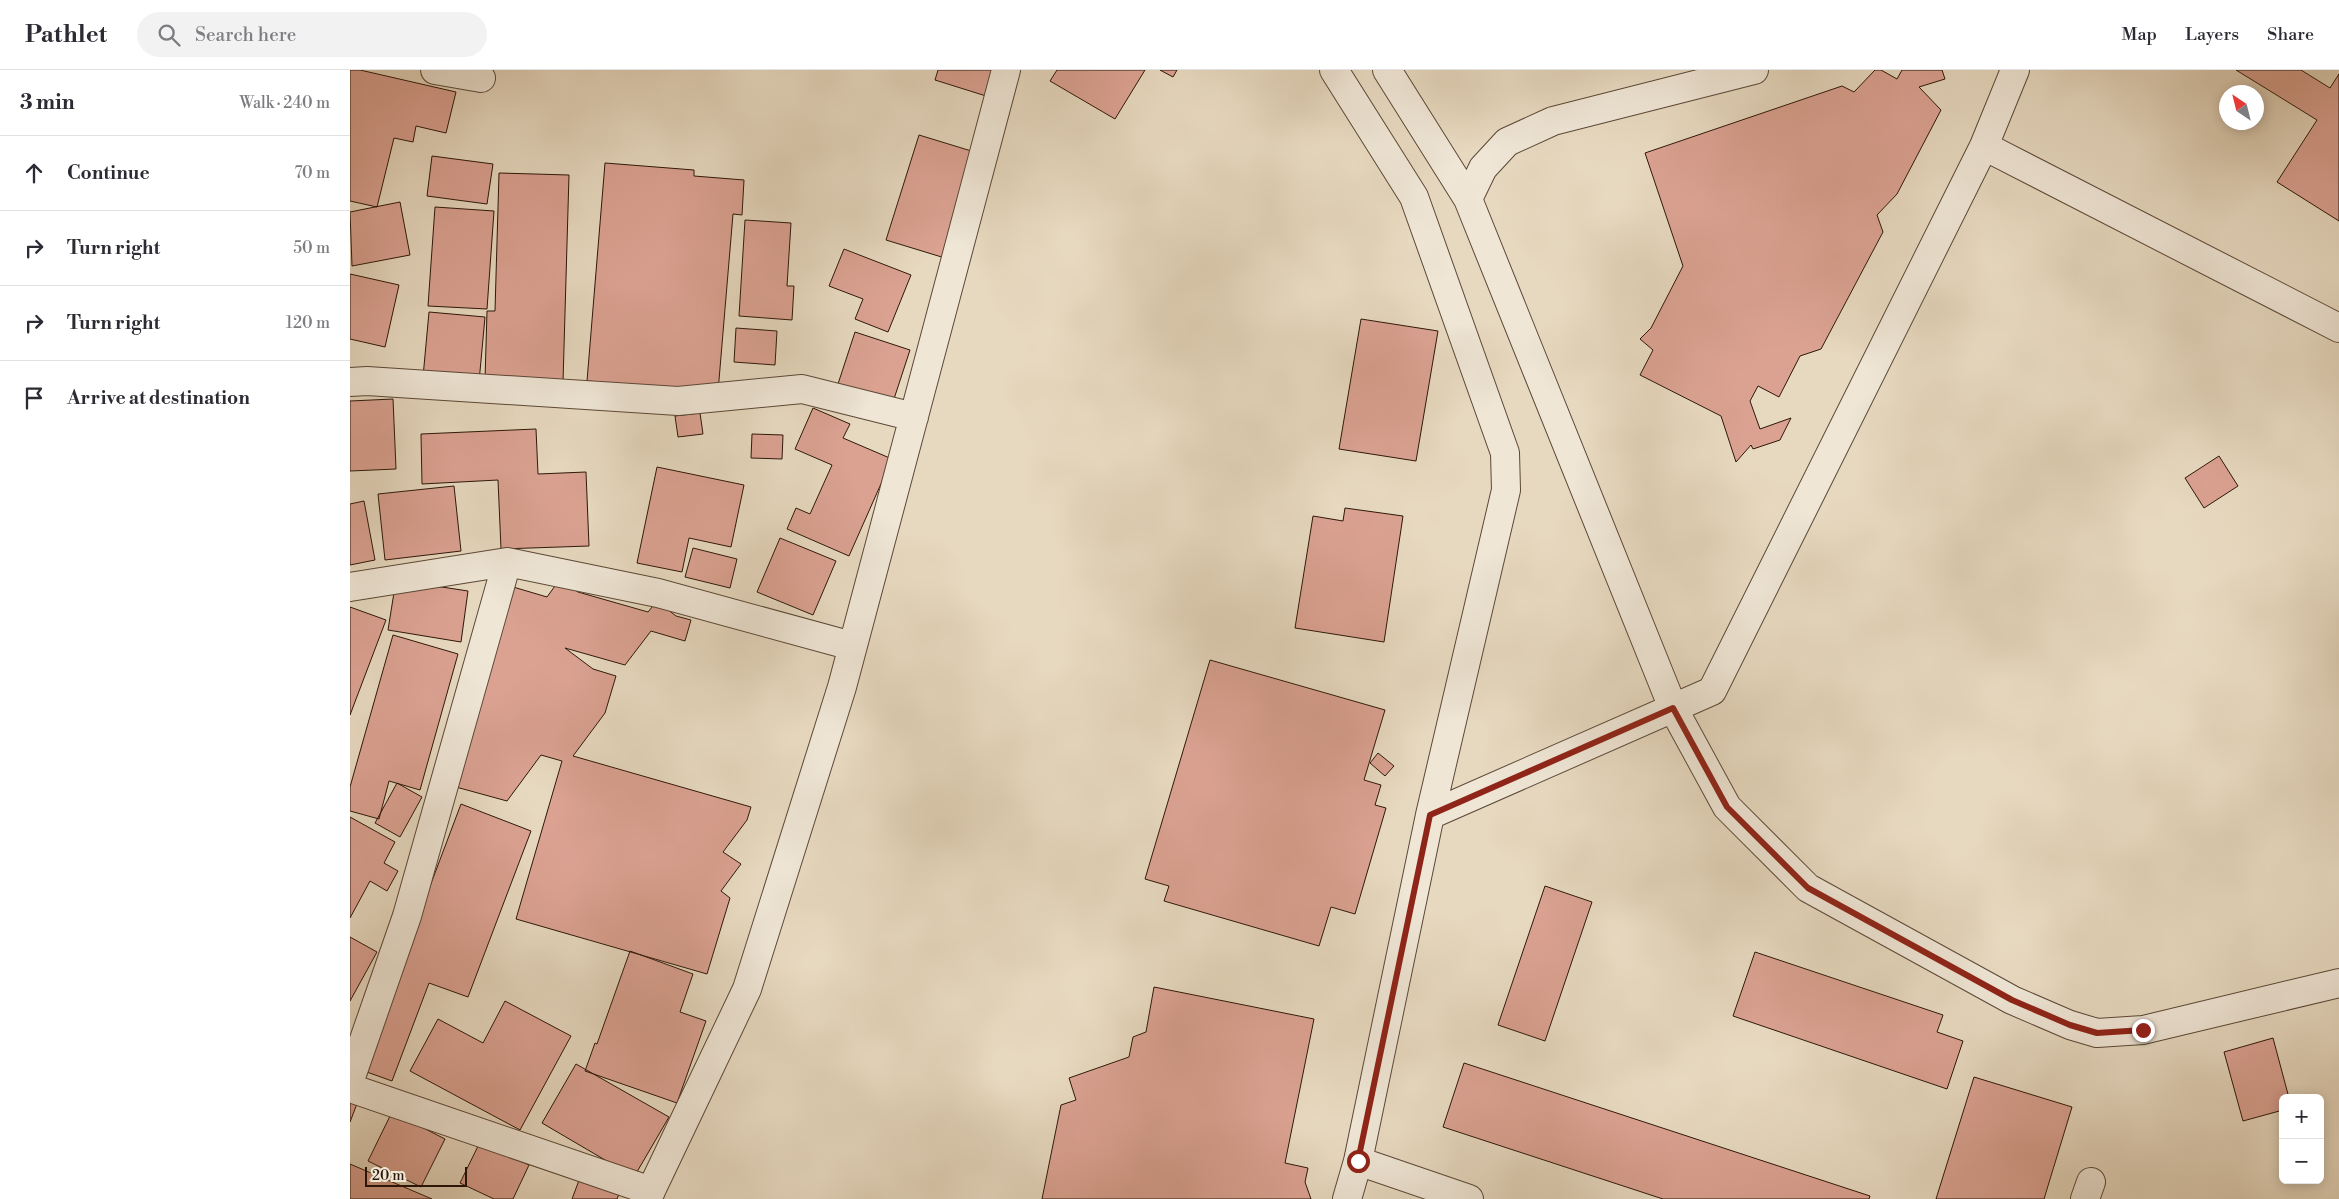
<!DOCTYPE html>
<meta charset="utf-8">
<style>
body{margin:0;font-family:"Libre Bodoni",serif;background:#f2f2f3;color:#2b2b33}
.controls{position:absolute;right:15px;bottom:15px;display:grid;overflow:hidden;border-radius:8px;box-shadow:0 2px 12px #0003}
.controls button{width:45px;height:45px;display:grid;place-items:center;padding:0;border:0;border-bottom:1px solid #e1e1e2;background:#fff;color:#2b2b33;font:25px sans-serif}
.compass{position:absolute;left:1869px;top:15px;width:45px;height:45px;border-radius:50%;background:#fff;box-shadow:0 2px 12px #0003;rotate:325deg}
.scale{position:absolute;left:15px;bottom:12px;width:102px;box-sizing:border-box;padding-left:5px;border:2px solid #2d1709;border-top:0;font-size:14px;line-height:18px;white-space:nowrap;color:#2d1709;-webkit-text-stroke:4px #efe6d6;paint-order:stroke}
.stop{position:absolute;width:15px;height:15px;margin:-11px;border:4px solid #8f2418;border-radius:50%;background:#fff}
.stop.end{background:#8f2418;border-color:#fff;box-shadow:0 1px 5px #0008}
.list{margin:0;padding:0;list-style:none}
h2{display:flex;justify-content:space-between;align-items:center;height:65px;margin:0;padding:0 20px;font-size:21px}
h2 small{font-size:16px;font-weight:400;color:#7c7c81}
.list li{display:grid;grid-template-columns:32px 1fr auto;gap:15px;align-items:center;box-sizing:border-box;height:75px;padding:0 20px;border-top:1px solid #e1e1e2}
.list b{display:block;font-size:19px;white-space:nowrap}
.list em{font-size:16px;font-style:normal;color:#7c7c81}
.icon{flex:none;width:28px;height:28px;fill:none;stroke:currentColor;stroke-width:2;stroke-linecap:round;stroke-linejoin:round}
.map{position:relative;flex:none;width:1989px;height:1129px;overflow:hidden}
header{display:flex;align-items:center;gap:30px;box-sizing:border-box;height:70px;padding:0 25px;background:#fff;border-bottom:1px solid #e1e1e2}
header strong{font-size:24px}
nav{display:flex;gap:28px;margin-inline-start:auto;font-size:18px}
.search{width:350px;height:45px;background:#f2f2f3;display:flex;align-items:center;gap:12px;box-sizing:border-box;padding:0 18px;border-radius:28px;color:#7c7c81;font-size:19px}
main{display:flex}
aside{flex:1;background:#fff}
.map>svg:first-child{display:block}
.building{fill:#dba292;stroke:#2d1709}
.lines{fill:none;stroke-linecap:round;stroke-linejoin:round}
.minor-casing{stroke:#5c4837;stroke-width:30}
.minor{stroke:#efe6d6;stroke-width:28}
.route{stroke:#8f2418;stroke-width:6}
</style>
<header>
<strong>Pathlet</strong>
<div class="search"><svg class="icon" aria-label="search" viewBox="0 0 24 24"><circle cx="10" cy="10" r="6"/><path d="M15 15l6 6"/></svg>Search here</div>
<nav><a>Map</a><a>Layers</a><a>Share</a></nav>
</header>
<main>
<aside>
<h2>3 min<small>Walk · 240 m</small></h2>
<ul class="list">
<li><svg class="icon" aria-label="ahead" viewBox="0 0 24 24"><path d="M12 20V5M6 11l6-6 6 6"/></svg><div><b>Continue</b></div><em>70 m</em></li>
<li><svg class="icon" aria-label="right" viewBox="0 0 24 24"><path d="M7 20v-9h11M14 6l5 5-5 5"/></svg><div><b>Turn right</b></div><em>50 m</em></li>
<li><svg class="icon" aria-label="right" viewBox="0 0 24 24"><path d="M7 20v-9h11M14 6l5 5-5 5"/></svg><div><b>Turn right</b></div><em>120 m</em></li>
<li><svg class="icon" aria-label="arrive" viewBox="0 0 24 24"><path d="M6 21V4h12l-3 4 3 4H6"/></svg><div><b>Arrive at destination</b></div></li>
</ul>
</aside>
<div class="map">
<svg width="1989" height="1129" viewBox="0 0 1989 1129">
<rect width="100%" height="100%" fill="#e7d9c0"/>
<filter id="stains"><feTurbulence type="fractalNoise" baseFrequency=".004" numOctaves="4"/><feColorMatrix values="0 0 0 0 .2 0 0 0 0 .09 0 0 0 0 .02 0 0 0 .5 -.17"/></filter>
<radialGradient id="worn" r=".72"><stop offset=".6" stop-color="#630" stop-opacity="0"/><stop offset="1" stop-color="#630" stop-opacity=".3"/></radialGradient>
<path class="building" d="M0,0H10L106,22L96,63L66,56L63,72L44,68L27,137L0,131Z
M588,0H662L652,31L585,10Z
M707,0H795L765,49L700,11Z
M810,0H827L823,7Z
M1525,0H1531L1547,9L1552,0H1592L1595,9L1569,17L1591,40L1547,124L1527,145L1533,162L1471,279L1450,286L1429,327L1408,316L1400,331L1410,359L1441,348L1430,370L1403,379L1401,375L1386,392L1371,346L1290,305L1303,280L1290,269L1301,258L1333,196L1295,83L1492,16L1504,22Z
M1886,0H1951L1980,18L1989,4V151L1927,112L1967,50Z
M569,65L641,87L608,192L536,170Z
M82,86L143,94L137,134L77,126Z
M255,93L344,100V106L394,110L392,145L383,144L368,322L237,311Z
M149,103L219,105L213,312L135,310L137,241H145Z
M50,132L60,185L2,196L0,142Z
M85,137L144,141L137,239L78,236Z
M395,150L441,153L437,216H444L442,250L389,246Z
M494,179L561,205L538,262L505,249L513,229L479,216Z
M0,204L49,215L35,277L0,269Z
M79,242L135,247L129,312L73,307Z
M1011,249L1088,261L1066,391L989,379Z
M386,258L427,261L425,295L384,292Z
M505,262L560,280L542,335L487,317Z
M43,329L46,399L0,401V331Z
M463,338L500,354L493,368L542,389L499,486L437,459L446,438L460,444L482,395L445,379Z
M350,343L353,364L328,367L325,346Z
M186,359L188,404L236,402L239,476L151,479L148,410L72,414L71,364Z
M402,364L433,365L432,389L401,388Z
M1869,386L1888,416L1854,438L1835,408Z
M307,397L394,415L381,477L339,468L332,502L287,493Z
M104,416L111,481L35,490L28,424Z
M14,431L25,490L0,495V434Z
M995,438L1053,446L1034,572L945,558L963,446L993,451Z
M430,468L486,491L463,545L407,522Z
M343,478L387,489L380,518L335,507Z
M210,509L228,522L298,542L307,531L326,546L341,550L335,571L301,561L275,595L215,578L243,599L266,606L255,643L223,686L401,737L397,750L373,782L391,794L371,821L380,828L357,904L166,849L212,691L191,685L157,731L95,714L153,514L197,527Z
M46,510L118,521L111,572L38,560Z
M0,537L36,550L0,645Z
M43,565L108,584L70,720L39,711L29,749L0,741V717Z
M860,590L1035,640L1014,710L1031,715L1025,735L1036,738L1005,844L981,837L969,876L814,831L819,816L795,809Z
M1028,683L1044,696L1035,706L1020,693Z
M47,713L72,727L50,767L25,753Z
M111,734L181,761L118,927L79,913L42,1011L0,996L48,901Z
M0,747L45,772L34,793L48,801L37,821L20,811L0,848Z
M1195,816L1242,832L1195,971L1148,955Z
M0,867L27,882L0,931Z
M280,881L343,904L330,942L356,951L327,1033L235,1001L245,973L247,974Z
M1405,882L1593,945L1587,962L1613,971L1597,1019L1383,946Z
M804,917L964,949L935,1093L958,1098L955,1112L961,1129H692L711,1035L726,1030L719,1008L779,987L783,967L796,962Z
M155,931L221,966L170,1060L60,1001L88,949L133,973Z
M1923,968L1939,1028H1933V1040L1893,1051L1874,982Z
M1114,993L1520,1126L1519,1129H1313L1093,1057Z
M226,994L319,1047L284,1107L192,1053Z
M1624,1007L1722,1037L1694,1129H1586Z
M0,1023L10,1026L0,1052Z
M42,1042L95,1069L71,1117L18,1091Z
M130,1072L179,1095L163,1129H144L110,1113Z
M0,1094L82,1129H0Z
M231,1105L271,1119L267,1129H222Z"/>
<g class="lines">
<g class="minor-casing">
<path id="minor" d="M85,0L131,8
M984,0L1064,127L1155,383L1156,420L1080,745L1008,1091L997,1129
M1037,0L1118,129L1323,638L1377,737L1458,818L1662,930L1720,955L1747,963L1793,960L1989,913
M1634,76L1989,258
M1118,129L1133,98L1157,72L1203,51L1404,0
M0,312L17,311L328,331L452,319L564,347
M0,517L157,492L308,523L502,576
M1080,745L1362,621L1634,76L1665,0
M0,1010L57,846L157,492
M0,1018L301,1121
M1008,1091L1119,1129
M297,1129L397,919L492,617L656,0
M1735,1129L1741,1112"/>
</g>
<use href="#minor" class="minor"/>
</g>
<g class="lines">
<path class="route" d="M1008,1091L1080,745L1323,638L1377,737L1458,818L1662,930L1720,955L1747,963L1793,960"/>
</g>
<rect width="100%" height="100%" filter="url(#stains)"/>
<rect width="100%" height="100%" fill="url(#worn)"/>
</svg>
<div class="controls">
<button>+</button>
<button>−</button>
</div>
<svg class="compass" viewBox="-18 -18 36 36"><path d="M0-13l5 13h-10z" fill="#e53935"/><path d="M0 13l5-13h-10z" fill="#7c7c81"/></svg>
<div class="scale">20 m</div>
<div class="stop" style="left:1008px;top:1091px"></div>
<div class="stop end" style="left:1793px;top:960px"></div>
</div>
</main>
